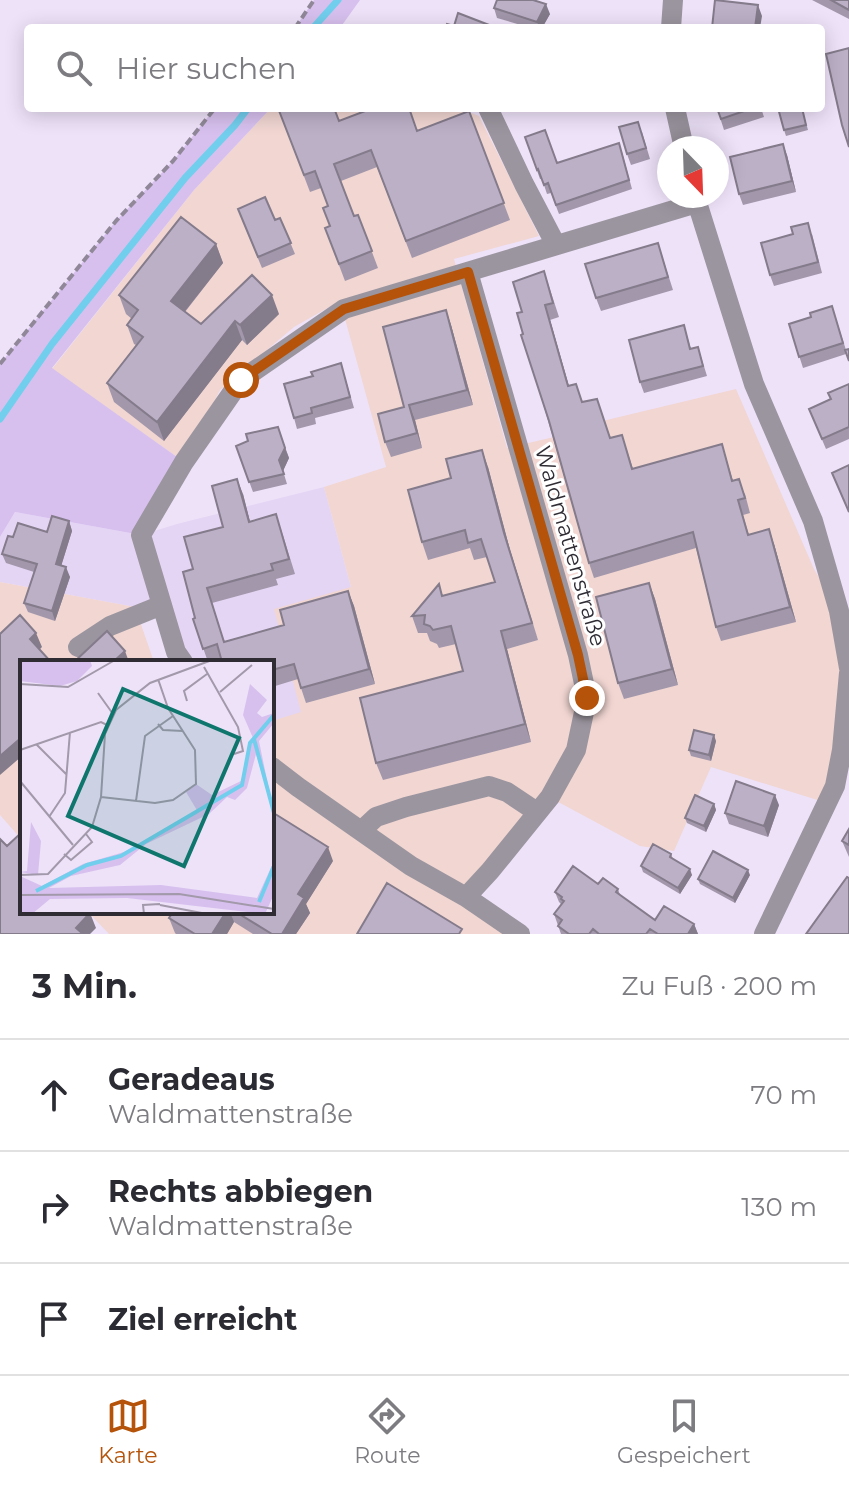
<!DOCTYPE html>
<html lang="de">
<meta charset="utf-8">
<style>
body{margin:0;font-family:Montserrat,sans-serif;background:#f7f7f7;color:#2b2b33}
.compass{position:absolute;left:657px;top:136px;width:72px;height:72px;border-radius:50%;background:#fff;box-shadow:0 4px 20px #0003;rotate:157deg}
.stop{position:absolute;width:24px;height:24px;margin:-18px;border:6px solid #b45309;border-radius:50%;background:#fff}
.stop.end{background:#b45309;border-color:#fff;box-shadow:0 2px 8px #0008}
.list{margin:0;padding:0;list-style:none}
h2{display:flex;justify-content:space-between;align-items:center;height:104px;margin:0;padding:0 32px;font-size:34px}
h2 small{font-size:26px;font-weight:400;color:#7c7c81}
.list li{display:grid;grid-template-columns:52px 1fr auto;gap:24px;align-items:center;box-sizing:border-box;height:112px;padding:0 32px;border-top:2px solid #e1e1e2}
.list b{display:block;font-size:30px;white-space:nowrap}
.list p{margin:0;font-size:26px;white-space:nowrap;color:#7c7c81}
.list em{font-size:26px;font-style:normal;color:#7c7c81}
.icon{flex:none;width:44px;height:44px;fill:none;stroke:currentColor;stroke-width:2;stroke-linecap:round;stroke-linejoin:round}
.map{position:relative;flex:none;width:849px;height:934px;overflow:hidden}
.search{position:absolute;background:#fff;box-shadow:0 4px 20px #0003;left:24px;right:24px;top:24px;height:88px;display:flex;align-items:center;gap:20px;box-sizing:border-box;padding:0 28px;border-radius:8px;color:#7c7c81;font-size:30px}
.sheet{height:440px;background:#fff}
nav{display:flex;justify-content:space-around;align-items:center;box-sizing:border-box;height:112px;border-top:2px solid #e1e1e2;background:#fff;font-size:22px;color:#7c7c81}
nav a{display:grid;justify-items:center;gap:4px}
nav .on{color:#b45309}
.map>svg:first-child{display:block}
.built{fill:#e5d5f4}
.industrial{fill:#f1d6d2}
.green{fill:#d7c0ee}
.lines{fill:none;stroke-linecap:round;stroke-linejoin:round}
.stream{stroke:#72ceed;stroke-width:7}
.path{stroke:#908898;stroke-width:4;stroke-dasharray:8 4;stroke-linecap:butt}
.minor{stroke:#9b959f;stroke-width:20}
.wall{fill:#a297ab}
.shaded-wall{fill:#847b8b}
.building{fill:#bcb0c7;stroke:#847b8b;stroke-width:2}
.route{stroke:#b45309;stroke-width:10}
.labels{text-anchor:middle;stroke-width:6;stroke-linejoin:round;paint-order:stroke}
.street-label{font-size:22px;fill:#302c34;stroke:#fff}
.inset-river{fill:none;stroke:#72ceed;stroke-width:4}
.inset-road{fill:none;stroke:#a299aa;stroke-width:2}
.view{fill:#0f766e;fill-opacity:0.15;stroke:#0f766e;stroke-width:4}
.inset-edge{fill:none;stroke:#302c34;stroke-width:4}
</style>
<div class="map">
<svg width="849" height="934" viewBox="0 0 849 934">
<rect width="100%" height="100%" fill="#eee2f9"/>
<path class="built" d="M324,487L351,587L301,713L272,721V662H191L168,607H135L0,582V537L15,512L141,535L177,524Z"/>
<path class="industrial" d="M271,108H459L479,116L539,236L454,259L507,448L554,437L594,423L736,389L814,569L839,611L849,668L827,803L711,767L674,851L640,846L549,797L467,897L520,934H109L88,912H272V721L301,712L274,609L351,587L324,487L386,467L340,301L294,327L220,390L184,462L52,369L194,190Z
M0,582L135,607L154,662H22V840L0,815Z"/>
<path class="green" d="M314,0H360L340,28H295Z
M215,108H271L194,190L52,368L184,462L141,535L15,512L0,537V364L116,221L173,161Z"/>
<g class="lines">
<path class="stream" d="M313,28L338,0
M0,419L52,344L185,178L235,125L248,108"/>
<path class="path" d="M295,28L314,0
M0,364L116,221L173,161L215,108"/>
<path class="minor" d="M671,28L673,0
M488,108L524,184L556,245
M675,108L684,148
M695,196L754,384L813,521L839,611L849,668
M78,647L110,626L162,605
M183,662L176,652L141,535L184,462L241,380L344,309L697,203
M272,767L298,787L411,866L466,897L520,934
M361,831L376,817L406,807L489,786L507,792L537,812
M466,897L490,871L550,797L576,750L587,698L578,655L468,272
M764,934L835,786L842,750L849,673"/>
</g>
<path class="wall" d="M812,0H849V19Z
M494,8L550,14L542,28H531L497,18Z
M278,108L339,121L417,131L469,111L510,220L412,258L377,167L341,181L354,216L358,215L378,268L345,281L325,228L329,226L328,206L321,188L310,192Z
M717,108H761L764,117L724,130Z
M802,108L808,130L786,136L784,130Z
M642,132L650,159L631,165L627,154Z
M525,137L557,163L622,152L632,189L559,214L551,193L547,194L542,179H540Z
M787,155L796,192L743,205L739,194Z
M280,218L295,254L262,268L242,220H275Z
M812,234L822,273L774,286L770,275Z
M658,243L673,290L601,311L596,298Z
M216,244L223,263L185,312L201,324L279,314L247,345L242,340L164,441L114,402L107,383L136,345L134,344L127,325L132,319L126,314L119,295Z
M544,271L559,317L550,320L569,386L611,438L627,450L633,469L722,444L733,481L745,494L750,513L743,515L749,535L774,544L796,622L721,641L716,627L696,548L594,578L589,563L523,334L522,312Z
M832,306L846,350V354L803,368L789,324L811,317Z
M446,310L451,325L473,405L415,420L422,448L391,457L385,442L404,407Z
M684,325L691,349L698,347L707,376L644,393L640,382Z
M341,363L354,408L315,418L316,424L297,429L294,418L313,376Z
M849,384V439L826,449L809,409L830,399Z
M278,427L289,458L283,471L287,484L253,492L236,446Z
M488,467L510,550L538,640L507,649L531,742L383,780L376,763L463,671L456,644L439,648L437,644L430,641L427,633H418L412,616L443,596L495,582L487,557L474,560L470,548L428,560L422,542Z
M243,494L250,522L281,529L295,574L276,579L278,585L212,603L224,642L284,625L348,591L354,606L375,684L306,703L298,679L272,687V662L221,660L213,662H208L193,619L195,618L193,569L223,527Z
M69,521L72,531L61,566L70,577L55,621L28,612L24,603L34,572L6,563L2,554L13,537L47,532Z
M649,583L655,599L678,685L624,699L618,683Z
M716,741L711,761L691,756L689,750Z
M714,804L716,810L706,832L687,823L685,818Z
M779,805L768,837L729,824L725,813Z
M849,829V857L842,841Z
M671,854L673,859L692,875L680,894L643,872L641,866Z
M333,861L306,904L310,913L296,934H253L234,922L227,934H176L175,933L169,918L173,912H272Z
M750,875L735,903L700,884L698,879Z
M598,884L618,889L620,895L655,920L694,924L698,934H561L554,914L562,905L559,902L555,892Z"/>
<path class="shaded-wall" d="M546,4L550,14L542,28H540L537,22Z
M758,5L762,16L760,28H755Z
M783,144L787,155L796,192L792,181Z
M216,244L223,263L178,320L171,301Z
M272,295L279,314L247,345L240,325Z
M545,305L550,320L573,401L568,386Z
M446,310L451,325L473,405L467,390Z
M235,321L242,340L164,441L157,422Z
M409,405L415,420L422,448L417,433Z
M285,448L289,458L283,471L279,460Z
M482,450L488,467L510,550L538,640L504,533Z
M237,479L243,494L254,537L249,522Z
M69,521L72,531L59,573L56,564Z
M769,529L774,544L796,622L790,607Z
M66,567L70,577L55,621L52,611Z
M649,583L655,599L678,685L672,669Z
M348,591L354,606L375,684L369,669Z
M501,631L507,649L531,742L525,724Z
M36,633L42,647L35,654L30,639Z
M125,651L129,662H113Z
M714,735L716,741L711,761L709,755Z
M22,737V756L0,775V756Z
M775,795L779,805L768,837L764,826Z
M714,804L716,810L706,832L704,826Z
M328,847L333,861L306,904L310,913L296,934H282L298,894Z
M690,869L692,875L680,894L678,888Z
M748,870L750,875L735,903L733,898Z
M226,912H230L234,922L227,934H212Z
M90,913L96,928L90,934H78L76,928Z
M694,924L698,934H688Z"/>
<path class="building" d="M497,0H533L546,4L537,22L494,8Z
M715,0L758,5L755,28H712Z
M831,0H849V10Z
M458,13L489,25L486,28H446L447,24L454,26Z
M849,48V147L842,125L826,54Z
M278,108H334L339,121L373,108H409L417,131L469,111L504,203L406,241L371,150L334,164L354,216L358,215L372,251L339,264L325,228L330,226L323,208L328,206L315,171L304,175Z
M717,108H753L721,119Z
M778,108H802L806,125L784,130Z
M638,122L646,148L627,154L619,127Z
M545,130L557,163L619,143L629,180L556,205L548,183L544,185L538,169L537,170L525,137Z
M783,144L792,181L739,194L730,157Z
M265,197L275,220L280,218L291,243L258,257L238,209Z
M181,217L216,244L171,301L201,324L252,275L272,295L240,325L235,321L157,422L107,383L143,337L127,325L138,310L119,295Z
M808,223L818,262L770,275L761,243L793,234L791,227Z
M658,243L668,277L596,298L585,264Z
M544,271L553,303L545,305L568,386L576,384L582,402L597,399L610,438L622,435L632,469L722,444L732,481L739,479L745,498L738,500L748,535L769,529L790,607L716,627L693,532L589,563L549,421L521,335L523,334L517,313L522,312L513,282Z
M832,306L843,343L799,357L789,324L811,317L810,313Z
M446,310L467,390L409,405L417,433L385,442L378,414L404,407L383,327Z
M684,325L690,349L698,347L703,366L640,382L629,340Z
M849,349V361L845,350Z
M341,363L350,397L311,408L312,413L294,418L284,384L313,376L311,372Z
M849,384V427L822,439L809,409L831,399L828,393Z
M278,427L285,448L279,460L284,474L249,482L236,446L248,441L246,434Z
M482,450L504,533L532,623L501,631L525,724L376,763L360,698L463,671L451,626L433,630L430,626L424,624L425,615L412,616L439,584L442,596L495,582L481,539L468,543L465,530L422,542L408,490L451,478L446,459Z
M849,465V512L832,473Z
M237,479L249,522L276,514L289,559L271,564L273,570L207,588L224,642L284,625L280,610L348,591L369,669L301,688L294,664L272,670V662H222L217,644L203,649L193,619L195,618L183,572L193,569L184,537L223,527L212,486Z
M52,516L69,521L56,564L66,567L52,611L24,603L37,564L2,554L8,536L13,537L18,523L47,532Z
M649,583L672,669L618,683L596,597Z
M20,615L36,633L30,639L51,662H22V737L0,756V634Z
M107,631L125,651L113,662H74Z
M694,730L714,735L709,755L689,750Z
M736,781L775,795L764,826L725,813Z
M695,795L714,804L704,826L685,818Z
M272,812L328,847L298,894L304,898L282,934H272L236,912H272Z
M849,829V845L842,841Z
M22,832V912H89L90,913L76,928L83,934H0V839L7,846Z
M653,844L671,854L670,857L690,869L678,888L641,866Z
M713,851L748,870L733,898L698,879Z
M573,866L598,884L603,878L618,889L616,892L655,920L664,906L694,924L688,934H658L650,929L646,934H599L593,929L589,934H569L558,926L562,920L554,914L564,901L561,899L562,897L555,892Z
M847,877L849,878V934H806Z
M387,883L462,929L459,934H357Z
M173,912H226L212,934H195L169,918Z"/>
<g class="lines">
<path class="route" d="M241,380L344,309L468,272L578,655L587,698"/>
</g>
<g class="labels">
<g class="street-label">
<text transform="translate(571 546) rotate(74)" y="8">Waldmattenstraße</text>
</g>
</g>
<g transform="translate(20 660)">
<rect width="254" height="254" fill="#eee2f9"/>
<path d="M0,0H70L72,6L57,21L40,26L0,21ZM230,24L247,40L237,53L242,57L254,53V63L239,81L254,154L236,94L227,128L215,140L207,137L189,154L126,184L100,205L51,216L29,228L141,225L237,238L254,201V234L245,254L107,238L30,239L12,254H0V216L22,226L63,204L104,192L178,152L166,132L176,124L192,135L221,121L233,78L223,55ZM11,162L21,181L18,215L0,212L7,211Z" fill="#d7c0ee"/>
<path class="inset-river" d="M234,79L254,153M16,231L67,205L101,196L222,125L230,83L254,55M239,242L254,206"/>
<path class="inset-road" d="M184,7L218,67L223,91L214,94M0,24L48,27L95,0M200,32L232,5M78,33L93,54M167,41L164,31L187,14M138,64L143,70L163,71M16,84L46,114M0,90L81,62L87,65M0,121L53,185M81,137L135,143L153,140L176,124L175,90L148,48L138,19M116,141L125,76L153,56M29,157L45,133L50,72M44,194L51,200L72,182L66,174M0,215L28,214L72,167L81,137L85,74L96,50L130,23L192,0M0,235L159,234L254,249M140,245L187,254M124,254L123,245L140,244"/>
<path class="view" d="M103,29L219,78L164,206L48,156Z"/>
<rect width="254" height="254" class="inset-edge"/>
</g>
</svg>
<svg class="compass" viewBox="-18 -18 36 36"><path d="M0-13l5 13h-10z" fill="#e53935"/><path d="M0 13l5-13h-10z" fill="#7c7c81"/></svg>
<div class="stop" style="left:241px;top:380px"></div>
<div class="stop end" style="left:587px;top:698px"></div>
<div class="search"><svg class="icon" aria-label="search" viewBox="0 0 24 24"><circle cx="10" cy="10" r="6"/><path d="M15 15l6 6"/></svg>Hier suchen</div>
</div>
<section class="sheet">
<h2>3 Min.<small>Zu Fuß · 200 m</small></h2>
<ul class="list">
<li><svg class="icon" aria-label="ahead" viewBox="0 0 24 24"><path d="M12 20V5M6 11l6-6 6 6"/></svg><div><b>Geradeaus</b><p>Waldmattenstraße</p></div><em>70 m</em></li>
<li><svg class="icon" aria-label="right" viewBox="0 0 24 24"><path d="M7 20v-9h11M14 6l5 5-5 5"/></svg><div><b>Rechts abbiegen</b><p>Waldmattenstraße</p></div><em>130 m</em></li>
<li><svg class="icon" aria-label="arrive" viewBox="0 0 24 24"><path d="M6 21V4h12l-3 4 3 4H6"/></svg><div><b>Ziel erreicht</b></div></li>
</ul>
</section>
<nav>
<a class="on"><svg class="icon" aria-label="map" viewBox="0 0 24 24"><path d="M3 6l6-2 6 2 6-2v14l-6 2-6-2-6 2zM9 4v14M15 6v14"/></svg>Karte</a>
<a><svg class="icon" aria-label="directions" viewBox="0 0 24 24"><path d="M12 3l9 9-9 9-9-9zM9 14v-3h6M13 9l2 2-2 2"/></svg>Route</a>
<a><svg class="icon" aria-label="saved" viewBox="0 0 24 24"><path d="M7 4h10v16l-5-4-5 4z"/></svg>Gespeichert</a>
</nav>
